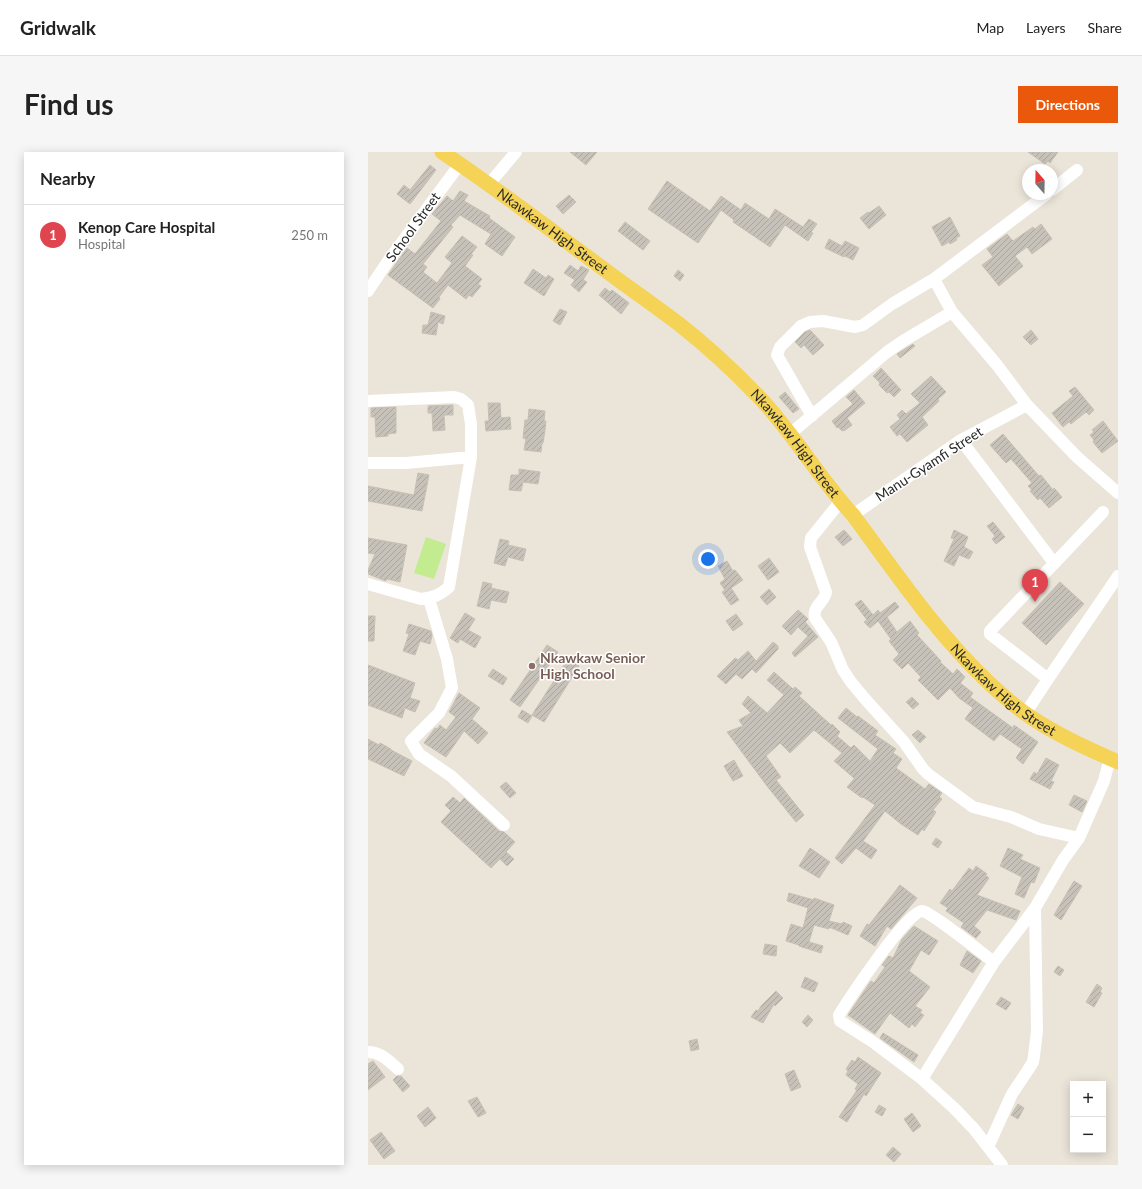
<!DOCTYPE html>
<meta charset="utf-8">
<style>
body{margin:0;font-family:Lato,sans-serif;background:#f6f6f6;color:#222}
.controls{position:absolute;right:12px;bottom:12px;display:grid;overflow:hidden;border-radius:0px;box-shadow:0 2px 10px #0003}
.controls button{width:36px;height:36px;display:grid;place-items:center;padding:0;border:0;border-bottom:1px solid #e0e0e0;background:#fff;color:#222;font:20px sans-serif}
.compass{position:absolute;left:654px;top:12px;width:36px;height:36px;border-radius:50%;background:#fff;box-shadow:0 2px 10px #0003;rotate:340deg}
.you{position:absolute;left:340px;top:407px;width:14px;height:14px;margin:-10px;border:3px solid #fff;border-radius:50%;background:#1a73e8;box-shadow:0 0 0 6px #1a73e833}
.badge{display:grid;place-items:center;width:26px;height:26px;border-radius:50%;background:#ea580c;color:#fff;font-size:13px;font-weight:700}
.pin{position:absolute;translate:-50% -33px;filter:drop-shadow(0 1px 2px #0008)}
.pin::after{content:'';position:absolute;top:21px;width:14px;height:12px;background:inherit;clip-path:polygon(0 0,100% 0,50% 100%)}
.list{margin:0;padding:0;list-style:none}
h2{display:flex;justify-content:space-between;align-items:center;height:52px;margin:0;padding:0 16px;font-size:17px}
h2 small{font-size:13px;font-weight:400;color:#767676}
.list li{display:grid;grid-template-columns:26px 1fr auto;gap:12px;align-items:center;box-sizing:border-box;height:60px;padding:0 16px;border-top:1px solid #e0e0e0}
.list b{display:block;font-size:15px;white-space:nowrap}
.list p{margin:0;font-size:13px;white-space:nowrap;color:#767676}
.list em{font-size:13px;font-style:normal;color:#767676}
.map{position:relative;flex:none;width:750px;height:1013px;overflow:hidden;border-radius:0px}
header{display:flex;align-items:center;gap:24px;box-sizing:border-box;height:56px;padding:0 20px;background:#fff;border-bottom:1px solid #e0e0e0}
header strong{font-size:19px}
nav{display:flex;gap:22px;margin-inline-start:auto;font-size:14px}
.intro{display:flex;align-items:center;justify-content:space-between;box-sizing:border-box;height:96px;padding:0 24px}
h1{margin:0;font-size:28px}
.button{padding:10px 18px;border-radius:0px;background:#ea580c;color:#fff;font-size:14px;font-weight:700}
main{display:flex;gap:24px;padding:0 24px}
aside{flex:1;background:#fff;border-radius:0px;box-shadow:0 2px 10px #0003}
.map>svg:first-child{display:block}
.pitch{fill:#c2ec8f}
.building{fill:url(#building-hatch);stroke:#c6c0b3}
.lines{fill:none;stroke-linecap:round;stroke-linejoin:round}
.minor{stroke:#fff;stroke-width:12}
.major{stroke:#f4d356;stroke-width:15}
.education-dot{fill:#8d6e63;stroke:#fff;stroke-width:1.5}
.labels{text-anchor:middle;stroke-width:3;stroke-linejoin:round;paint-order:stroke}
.street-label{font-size:14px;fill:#282828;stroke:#fff}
.education-label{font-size:14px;font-weight:bold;fill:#785e54;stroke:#fff;text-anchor:start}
</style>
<header>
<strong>Gridwalk</strong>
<nav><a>Map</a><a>Layers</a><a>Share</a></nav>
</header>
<div class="intro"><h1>Find us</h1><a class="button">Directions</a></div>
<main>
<aside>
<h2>Nearby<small></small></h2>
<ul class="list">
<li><span class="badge" style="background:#e0444e">1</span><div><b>Kenop Care Hospital</b><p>Hospital</p></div><em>250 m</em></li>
</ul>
</aside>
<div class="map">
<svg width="750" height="1013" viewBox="0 0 750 1013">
<defs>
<pattern id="building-hatch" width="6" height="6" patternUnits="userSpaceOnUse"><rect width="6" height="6" fill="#c6c1b9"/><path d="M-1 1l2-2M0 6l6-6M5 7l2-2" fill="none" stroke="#aaa69f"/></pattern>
</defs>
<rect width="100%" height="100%" fill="#ebe4d9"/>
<path class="pitch" d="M58,385L78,392L66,427L46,421Z"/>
<path class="building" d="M202,0H229L218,13Z
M660,0H690L682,11L680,9L677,12Z
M62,13L68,18L42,52L29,42L36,33L42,38Z
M299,29L342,59L353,44L373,58L377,51L401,67L407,57L435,75L441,67L449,72L443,80L445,81L440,89L417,73L402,95L365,70L366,68L353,58L330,91L280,57Z
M92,39L100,43L96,49L122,64L121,66L147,85L134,104L117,92L123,82L92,63L83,73L85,75L55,112L59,115L55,120L69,131L84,111L77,105L94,84L109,95L103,102L105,103L97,114L114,127L110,132L113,134L104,145L101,143L98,147L80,133L71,145L72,147L65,156L20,123L39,96L47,102L73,69L64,62L79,44L85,49Z
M201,43L208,50L195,62L188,54Z
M511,54L518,63L501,77L492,66L500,60L501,61Z
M582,65L592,84L588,86L589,88L582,92L581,90L574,94L564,75Z
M257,70L282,89L275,98L250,79Z
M673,72L684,87L664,102L659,95L647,104L655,114L631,134L614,113L625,105L619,97L639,82L645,89L665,75L667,77Z
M461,87L474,94L477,89L491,96L485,108L477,104L476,105L457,96Z
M202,113L210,119L213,114L221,118L215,128L219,130L211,140L203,133L207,128L196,121Z
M165,117L178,126L180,123L186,127L176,144L156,131Z
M310,118L316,123L312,129L306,124Z
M237,136L242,140L244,138L261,151L253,162L231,143Z
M192,157L199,160L192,173L185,169Z
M63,160L77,164L75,172L70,170L68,183L54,181L55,173H60Z
M442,178L456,193L445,203L436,193L433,196L427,190L437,180Z
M663,178L670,187L663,193L655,185Z
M545,192L547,194L532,206L529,202Z
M513,216L533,238L526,245L521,240L519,241L511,233L512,231L505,224Z
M563,224L578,240L570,247L571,249L554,265L560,273L539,290L532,282L529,284L522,275L532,267L529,263L534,258L538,262L552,251L543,242Z
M707,235L726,258L721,263L718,260L703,272L701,270L695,275L684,261L705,244L701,239Z
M486,238L497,251L479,266L484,273L476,279V278L474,279L470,275L469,276L464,269L485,252L478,245Z
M417,240L431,257L425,261L411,245Z
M120,251H132L133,266L142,265L143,277L118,279L117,269H121Z
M85,253V263H76L77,278L65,279L64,261H60V254Z
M28,255V281L20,282V284L8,285L7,265H3V256Z
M161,257L177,259L176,269H178L177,278L175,291H174L173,300L156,298L158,287L155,286L157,268H160Z
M735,269L750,289L734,301L725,290L726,288L722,283L726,280L724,278Z
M635,282L671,324L673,323L685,338L686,336L694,345L681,356L672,346L670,348L662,339L664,338L660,334L664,331L643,307L638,311L622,293Z
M151,317L172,320L170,332L155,330L153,339L141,338L143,323H151Z
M50,321L61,323L54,359L0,349V334L46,343Z
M625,370L637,385L628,392L624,387L627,384L619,374Z
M476,378L484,387L475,394L467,385Z
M586,378L600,385L596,395L605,400L601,407L591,403L586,414L576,409L586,387L583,386Z
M0,386L39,393L32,430L19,427L18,429L0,422V418L7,402L0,401Z
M132,387L141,389L140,393L158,397L155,409L140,405L137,414L126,411Z
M401,406L411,420L400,428L390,414Z
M359,409L365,419L367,418L375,428L363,436L371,448L363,453L354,440L357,438L352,431L357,427L350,414Z
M115,430L124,432L123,436L141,440L138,451L123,448L121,457L109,454Z
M692,430L716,452L678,493L654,471Z
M401,437L408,445L399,453L392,445Z
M493,448L505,463L510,458L512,461L527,450L531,455L519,465L529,480L542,469L551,481L549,483L573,509L572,510L585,522L589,517L597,525L592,531L605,541L602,545L645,576L646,573L670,590L655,612L648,606L654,597L632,582L626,589L597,567L605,556L591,546L582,536L570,548L550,528L553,525L540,511L534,517L525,508L531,502L521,489L523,487L510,469L502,476L496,470L499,468L487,452Z
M430,458L440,467L437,470L450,485L427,505L424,501L440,484L430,475L423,483L414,474Z
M97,461L107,467L100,478L113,485L107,496L92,487L90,491L82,486Z
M368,462L375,472L365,479L358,469Z
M0,464H7L6,489H0Z
M41,472L63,479L64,484L62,492L52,489L47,503L35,499L41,482L38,481Z
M405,490L410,494V497L388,521L384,517L374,527L368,522L358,532L349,524L367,506L370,508L380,499L388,509Z
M179,493L190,500L152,555L142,548Z
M200,507L211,514L176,570L164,563Z
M0,513L47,531L42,546L52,549L47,560L37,556L34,566L0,553Z
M125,517L139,526L135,533L120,524Z
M406,520L425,537L427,535L434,541L431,544L463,573L464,572L472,580L469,584L483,596L486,593L502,609L510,597L470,566L478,556L489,565L490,564L510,579L507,583L528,597L525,601L534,607L528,616L557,637L561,632L574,641L571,645L574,647L565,658L568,660L556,679L554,677L550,683L533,672L517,659L495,689L509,698L503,707L488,696L474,712L467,706L507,653L495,645L494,646L479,635L486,627V626L466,609L474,601L446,578L422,601L412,591L398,604L413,625L408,628L436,663L428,670L399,634L359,580L375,574L371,568L383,561L374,552L380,544L399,561L416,543L399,528Z
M91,541L112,556L104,567L120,581L110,592L96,579L78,605L56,591L67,576L69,577L72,573L78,578L88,565L81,560Z
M544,545L551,552L545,557L538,550Z
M154,558L164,564L160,571L150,565Z
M550,578L558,585L552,591L544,583Z
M0,587L11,593L12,591L23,597V598L44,609L36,624L0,607Z
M678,606L691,613L683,629L686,630L682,637L662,627L666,620L669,622Z
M366,608L375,624L365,629L356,614Z
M138,630L148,641L142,646L132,635Z
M706,643L719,649L714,660L701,653Z
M85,645L92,651L96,646L131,679L136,680L147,690L138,700L146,707L139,714L132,707L123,716L73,670L83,659L77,653Z
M568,686L574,690L570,696L564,692Z
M442,696L462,710L451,726L431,714Z
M640,696L655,703L652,707L672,716L666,731L663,730L656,746L647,742L654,725L632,714Z
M608,714L619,722L617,723L621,726L609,743L652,759L648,768L619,758L606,774L613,780L608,786L593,775L596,771L578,759L580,756L572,751L582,737L584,739L601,716L605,719Z
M706,729L714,734L693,768L686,763Z
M532,733L549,746L523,777L519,774L507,794L492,784L499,772L501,773Z
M421,741L446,748V746L466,753L461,769L474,772L475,770L484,774L480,783L461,775V777L446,773L441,790L455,794L453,801L431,794V793L418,789L423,772L435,776L440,756L419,749Z
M546,774L570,789L561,803L553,798L541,819L562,835L547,854L554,858L552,861L556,863L547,875L544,872L541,876L522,861L507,882L480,863L503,829L506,831L517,815L514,813L517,809L521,804L525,806L534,787Z
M397,792L409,794L408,804L395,802Z
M599,799L613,809L605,821L592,813Z
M690,814L696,818L692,824L686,820Z
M437,825L450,831L446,840L433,835Z
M729,832L734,836L732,840L734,841L726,855L718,850Z
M408,839L415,846L407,854L406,852L395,871L383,865L388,858L390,859L393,854Z
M633,845L643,851L638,858L628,852Z
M440,863L445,868L439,875L434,870Z
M515,881L550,903L546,910L512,886Z
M329,887L331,897L323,899L321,889Z
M490,905L513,921L498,944L496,942L479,970L471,965L489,938L487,937L490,932L478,923L480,919L478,917L484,908L487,910Z
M5,909L17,925L0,938V912Z
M426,918L433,935L423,939L417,922Z
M29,924H33L42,934L35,940L25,928Z
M109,945L118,961L110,965L100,949Z
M650,952L656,956L650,967L643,963Z
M511,953L518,957L514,964L507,960Z
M60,955L68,966L57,975L49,964Z
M544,961L553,974L545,980L536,967Z
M13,980L27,999L16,1007L2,988Z
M525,995L533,1002L526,1010L518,1003Z"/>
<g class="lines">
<path class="minor" d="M121,32L148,0
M684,38L709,18
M566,127L584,160L629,213L659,253L709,305L750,341
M0,139L20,109L92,12
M0,249L86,245L93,247L100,253L103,272V305L81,435C72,443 65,446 53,447L0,432
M444,264L409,203L412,195L433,174L442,170L455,169L487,175L495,173L524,152L566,127L679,42
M422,282L519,200L535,189L584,160
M593,288L686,411
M0,311H38L103,305
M472,350L443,386L442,395L458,440C457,450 444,454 447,466L463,490L475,518L483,530L498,548L536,590L555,617L560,622L605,655L643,665L671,677L711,686
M485,363L593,288L659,253
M61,447L79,507L84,536L71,561L43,589L51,602L83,624L136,673
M680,527L622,482V479L735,360
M657,562L680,527L750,424
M0,900C13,900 21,909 30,917
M554,927L505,890L472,869L471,863C481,847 539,759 554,759C563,760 615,802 626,810
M620,995L644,942L660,918L665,910L666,904L669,879L667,756
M634,1013L606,977L587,957L554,927L626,810L667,756L695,708L711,686L736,629L742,606"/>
<path class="major" id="s1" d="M74,0C128,36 180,76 233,115C258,134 285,152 311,172C339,194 366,219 391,245C426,282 451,326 485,363C528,421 568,481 621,531C633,542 645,553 658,562C687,582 718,596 750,610"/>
</g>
<circle class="education-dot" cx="164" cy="514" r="4"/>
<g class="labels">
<g class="street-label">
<text transform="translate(45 75) rotate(-54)" y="5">School Street</text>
<text dy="5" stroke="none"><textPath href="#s1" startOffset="136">Nkawkaw High Street</textPath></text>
<text dy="5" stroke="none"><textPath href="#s1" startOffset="460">Nkawkaw High Street</textPath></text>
<text transform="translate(561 312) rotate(-33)" y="5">Manu-Gyamfi Street</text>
<text dy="5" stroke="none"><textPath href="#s1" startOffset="784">Nkawkaw High Street</textPath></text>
</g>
<g class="education-label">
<text x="172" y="511">Nkawkaw Senior<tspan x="172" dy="16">High School</tspan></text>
</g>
</g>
</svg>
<div class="controls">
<button>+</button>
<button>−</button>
</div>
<svg class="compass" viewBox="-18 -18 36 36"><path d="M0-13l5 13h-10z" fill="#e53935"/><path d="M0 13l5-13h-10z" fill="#767676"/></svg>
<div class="you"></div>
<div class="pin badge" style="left:667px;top:450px;background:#e0444e">1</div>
</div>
</main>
